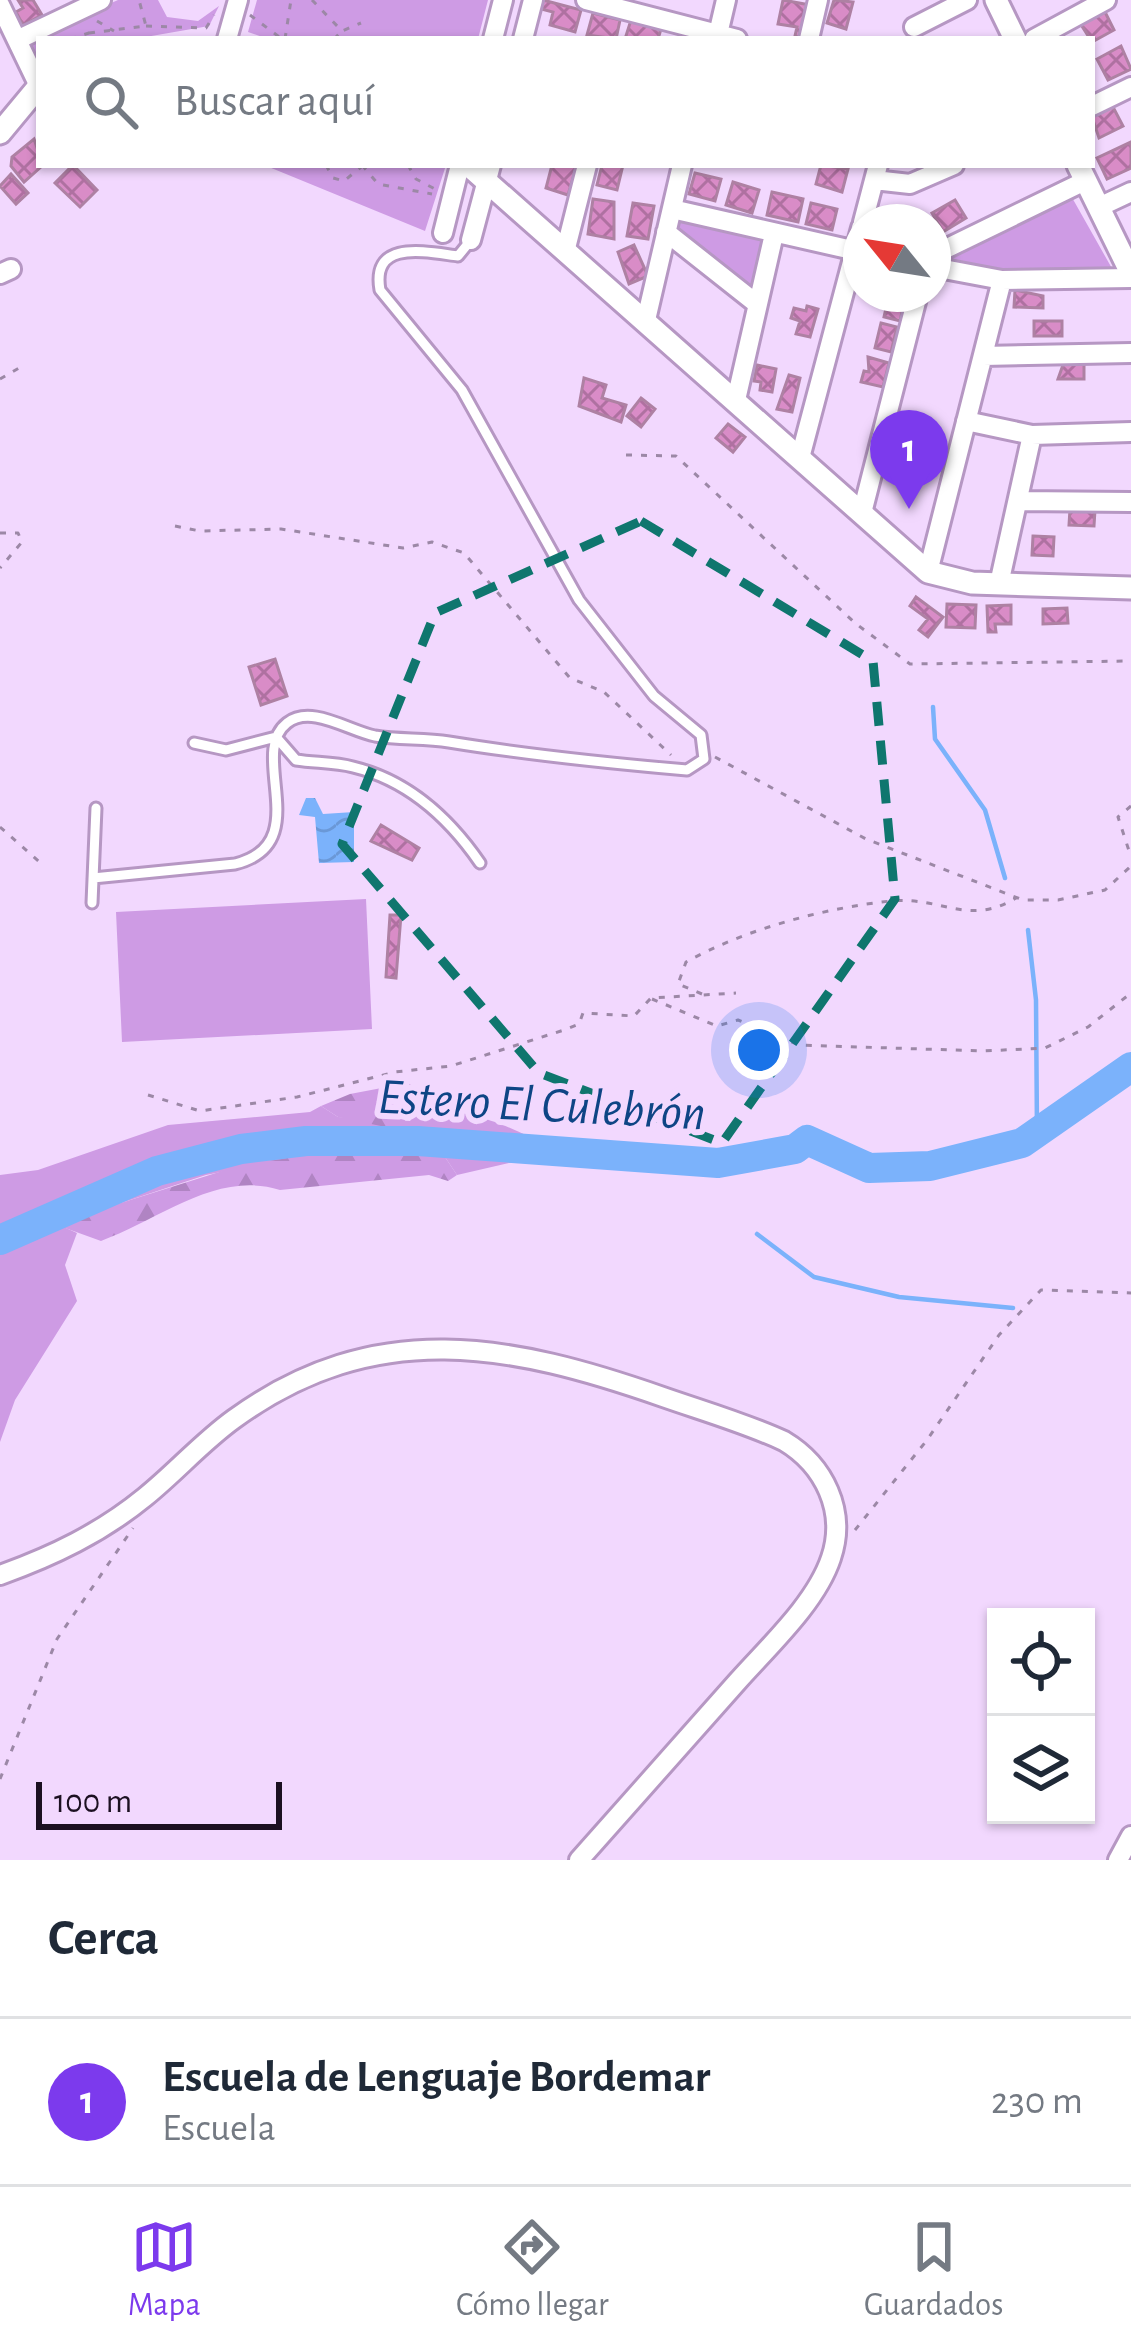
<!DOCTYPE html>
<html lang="es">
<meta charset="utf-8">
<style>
body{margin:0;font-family:"Alegreya Sans",sans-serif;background:#f6f6f7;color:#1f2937}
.controls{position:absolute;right:36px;bottom:36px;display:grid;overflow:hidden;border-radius:0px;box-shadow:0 3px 9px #0004}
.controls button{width:108px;height:108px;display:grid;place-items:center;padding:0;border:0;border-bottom:3px solid #e0e1e3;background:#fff;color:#1f2937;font:60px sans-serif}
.compass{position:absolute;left:843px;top:204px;width:108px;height:108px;border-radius:50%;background:#fff;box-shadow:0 3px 9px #0004;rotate:300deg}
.scale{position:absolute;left:36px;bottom:30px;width:246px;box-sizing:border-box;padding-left:12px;border:6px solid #1c1021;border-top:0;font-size:33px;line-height:42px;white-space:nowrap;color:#1c1021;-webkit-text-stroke:9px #f2d8fe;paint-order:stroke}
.you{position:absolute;left:759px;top:1050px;width:42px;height:42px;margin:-30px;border:9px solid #fff;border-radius:50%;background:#1a73e8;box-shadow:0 0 0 18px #1a73e833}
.badge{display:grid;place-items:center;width:78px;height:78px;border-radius:50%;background:#7c3aed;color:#fff;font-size:39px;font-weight:700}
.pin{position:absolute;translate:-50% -99px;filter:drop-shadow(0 3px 6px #0008)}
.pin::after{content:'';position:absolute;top:63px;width:42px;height:36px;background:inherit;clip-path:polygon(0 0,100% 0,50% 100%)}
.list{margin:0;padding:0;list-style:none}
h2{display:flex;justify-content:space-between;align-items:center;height:156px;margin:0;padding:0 48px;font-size:51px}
h2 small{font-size:39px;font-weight:400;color:#747a83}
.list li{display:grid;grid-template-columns:78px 1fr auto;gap:36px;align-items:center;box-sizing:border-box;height:168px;padding:0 48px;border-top:3px solid #e0e1e3}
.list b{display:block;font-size:45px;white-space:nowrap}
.list p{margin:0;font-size:39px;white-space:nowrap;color:#747a83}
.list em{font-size:39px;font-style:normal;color:#747a83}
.icon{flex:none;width:66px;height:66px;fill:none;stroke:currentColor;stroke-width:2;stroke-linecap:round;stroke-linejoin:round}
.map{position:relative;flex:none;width:1131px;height:1860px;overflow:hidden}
.search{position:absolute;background:#fff;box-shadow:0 3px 9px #0004;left:36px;right:36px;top:36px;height:132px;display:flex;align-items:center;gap:30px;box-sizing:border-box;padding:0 42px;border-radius:0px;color:#747a83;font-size:45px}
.sheet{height:324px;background:#fff}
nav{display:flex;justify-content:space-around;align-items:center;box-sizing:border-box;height:168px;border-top:3px solid #e0e1e3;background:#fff;font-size:33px;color:#747a83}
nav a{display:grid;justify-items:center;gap:6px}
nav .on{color:#7c3aed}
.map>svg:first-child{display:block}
.green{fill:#ce9be4}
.forest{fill:url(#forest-firs)}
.water{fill:url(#water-waves)}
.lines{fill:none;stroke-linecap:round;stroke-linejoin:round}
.stream{stroke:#7bb2fb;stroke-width:4.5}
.river{stroke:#7bb2fb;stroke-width:30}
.building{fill:url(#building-cross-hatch);stroke:#ae81a3;stroke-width:3}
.service-casing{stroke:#b697c3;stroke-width:15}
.minor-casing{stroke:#b697c3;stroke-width:24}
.tertiary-casing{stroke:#b697c3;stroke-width:27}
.path{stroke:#9c88a6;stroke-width:3;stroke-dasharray:6 9;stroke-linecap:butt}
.service{stroke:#fff;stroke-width:9}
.minor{stroke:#fff;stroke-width:18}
.tertiary{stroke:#fff;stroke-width:21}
.marked{fill:none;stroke:#0f766e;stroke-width:9;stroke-dasharray:24 15;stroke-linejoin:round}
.labels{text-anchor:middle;stroke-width:12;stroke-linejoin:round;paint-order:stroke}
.water-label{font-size:51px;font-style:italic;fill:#0e4585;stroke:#f2d8fe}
</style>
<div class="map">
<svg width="1131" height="1860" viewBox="0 0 1131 1860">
<defs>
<pattern id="forest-firs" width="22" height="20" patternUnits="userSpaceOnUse" patternTransform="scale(3)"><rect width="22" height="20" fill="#ce9be4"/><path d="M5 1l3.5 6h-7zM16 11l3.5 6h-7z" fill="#b084c3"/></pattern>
<pattern id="water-waves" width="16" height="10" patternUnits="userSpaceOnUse" patternTransform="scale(3)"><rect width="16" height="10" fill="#7bb2fb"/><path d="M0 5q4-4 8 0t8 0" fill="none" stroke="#6a98d7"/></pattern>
<pattern id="building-cross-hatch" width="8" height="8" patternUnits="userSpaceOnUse" patternTransform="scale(3)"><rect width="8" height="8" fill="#d98cc7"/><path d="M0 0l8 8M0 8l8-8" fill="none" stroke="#af71a1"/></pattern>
</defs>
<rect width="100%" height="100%" fill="#f2d8fe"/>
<path class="green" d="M118,0H158L167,17L198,21L219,6L209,26L134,39H39V72L26,41Z
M257,0H488L478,39H268L248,32Z
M264,165H446L425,231Z
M1070,194L1114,272L992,271L952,263L949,258L952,252Z
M676,217L766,239L753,293L674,228Z
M366,899L372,1029L122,1042L116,912Z
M321,1106L338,1117L410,1121L421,1107C479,1113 506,1123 557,1152L457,1175L445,1157L310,1154L206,1175L57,1224L77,1233L65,1265L77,1301L15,1400L0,1442V1175L38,1170L168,1125L310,1112Z"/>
<path class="forest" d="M408,1083L421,1092V1107L395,1129L338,1117L321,1106L350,1094Z
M375,1151L445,1157L457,1175L448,1181L429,1175L280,1190C217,1170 159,1220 101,1241L54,1224L235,1167L310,1154Z"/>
<path class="water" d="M306,798H315L323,814L354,812V862L319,863L315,817L299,815Z"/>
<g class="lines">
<path class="stream" d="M933,707L935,739L985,810L1005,878
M1028,930L1036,1000L1037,1134
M757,1234L814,1277L899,1297L1013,1308"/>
<path class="river" d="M0,1240L157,1171L241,1149L306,1141H418L718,1163L795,1149L807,1140L869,1168L930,1166L1022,1143L1131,1067"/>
</g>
<path class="building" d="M18,0H33L42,15L23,25L16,12L23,8Z
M543,0L581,10L575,32L550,25L553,12L541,9Z
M783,0L810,5L803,38L795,36L797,27L778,24Z
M834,0L853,2L846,29L827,23Z
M1104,10L1114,30L1092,42L1080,23Z
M593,13L620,20L616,39L587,35Z
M631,20L661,29L658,39H625Z
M1121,46L1131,69L1108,80L1097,59Z
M1113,107L1123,126L1099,138L1092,117Z
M34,139L43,165L24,182L11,166L12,157Z
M1131,142V168L1107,179L1097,158Z
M73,165L97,190L80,207L55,183Z
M552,165H577L568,195L546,188Z
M602,165H623L617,190L597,185Z
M821,165L848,169L842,192L816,184Z
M695,173L721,179L715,201L689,194Z
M11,174L28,193L16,204L0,186Z
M733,182L759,190L752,213L726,205Z
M772,192L803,199L798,222L767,215Z
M593,199L614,202V239L588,234Z
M955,200L966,218L943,232L932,213Z
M633,203L654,206L648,239L627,236Z
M811,203L837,209L832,230L806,224Z
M634,245L648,276L629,284L618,252Z
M1015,290L1043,296V308L1014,307Z
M889,295L905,299L900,321L884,317Z
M807,306L818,309L810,337L796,334L800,321L791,318L794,308L806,311Z
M1034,321H1062V336H1034Z
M881,323L897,327L891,352L875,348Z
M868,357L889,363L883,387L861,382L864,371L869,372Z
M1064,362H1084V379H1058Z
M757,365L776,369L772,392L760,390L761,382L754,381Z
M789,375L800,378L792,412L777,409Z
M584,378L606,385L602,398L626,405L621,422L579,406Z
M641,398L655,409L641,427L627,416Z
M728,424L745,437L733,452L716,438Z
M1070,509L1095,510L1094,526L1069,525Z
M1033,536L1054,537L1053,556L1032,555Z
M916,597L943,617L928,637L919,630L928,619L910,606Z
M947,604L976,605L975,628L946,627Z
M1011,605V624H995L996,632H988L987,606Z
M1067,608L1068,623L1043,624V609Z
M275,659L287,696L261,705L249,667Z
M381,825L419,848L412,860L371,841Z
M390,915H401L396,978L386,977Z"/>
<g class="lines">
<g class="service-casing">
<path id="service" d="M276,737L296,760C315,763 334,762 353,767C407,780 449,818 480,863
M194,743L226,750L276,737
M93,878L235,864C316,844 247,754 287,723C311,704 349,731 375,736C399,740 424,738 449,742C529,755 606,763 687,770L704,759L701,735L654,696L579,600L462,390L380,290C371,239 426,252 458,256L471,240
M92,903L96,808"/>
</g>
<g class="minor-casing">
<path id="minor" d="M586,0L737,39
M0,5L39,86
M914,27L967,0
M718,34L726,0
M227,39L238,0
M493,39L503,0
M523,39L533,0
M809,39L818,0
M1034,39L1106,0
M17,40L101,0
M1092,106L1131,87
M874,180L910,184L954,165
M1099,207L1131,192
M672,209L861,252
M863,222L878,165
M666,232L757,304
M443,233L460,165
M471,240L491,165
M566,248L587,165
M933,255L1085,181
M933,267L1002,280L1131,278
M0,274L11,269
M646,320L682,165
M983,356L1131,353
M736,400L774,234
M966,421L1032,435L1131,432
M800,458L861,228
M1018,501L1131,502
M862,513L918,294
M928,572L1002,280
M999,584L1032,435
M0,1575C53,1556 101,1533 145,1497C176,1472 202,1442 234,1419C376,1316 511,1344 663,1397C703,1411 745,1423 784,1441C824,1465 847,1511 831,1558C816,1603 769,1646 737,1682C684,1741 632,1801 579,1860
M1118,1860L1131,1836"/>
</g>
<g class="tertiary-casing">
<path id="tertiary" d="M996,0L1015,39
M0,133L39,86
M468,165L928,572L972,583L1131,588
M1078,165L1131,273"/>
</g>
<path class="path" d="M312,0L342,31L361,23
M250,15L282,39
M97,21L114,31
M146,26L206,28L214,15
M89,33L146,26L139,0
M70,39L89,33L93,25
M285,39L291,0
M334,39L341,32
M326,165L333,178L344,181L361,167
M362,165L378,184L432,194
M408,165L416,179L435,189
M0,379L19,368
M626,455L676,456L855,623L910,664L1131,661
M175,526L200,531L281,529L403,548L432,542L464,553L570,678L604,692L671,755
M0,533H18L22,542L0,568
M715,757L866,839L1023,900H1058L1105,890L1131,866
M1131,806L1118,817L1131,857
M0,827L43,865
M702,994L678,984L686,962C746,929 824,908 891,901C941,896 968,927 1016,898
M652,999L717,1026L738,1020L799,1045L983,1051L1045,1048L1088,1027L1131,993
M148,1095L200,1111L297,1097L395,1072L451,1066L564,1030L579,1024L583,1013L634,1016L651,998L736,993
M855,1530L927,1440L999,1335L1041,1290L1131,1293
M0,1779L57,1639L133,1528"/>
<use href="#service" class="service"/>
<use href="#minor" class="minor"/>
<use href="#tertiary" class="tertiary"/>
</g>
<path class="marked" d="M641,521L873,661L895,899L722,1143L539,1073L342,844L435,613Z"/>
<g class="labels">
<g class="water-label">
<text transform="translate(542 1103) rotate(3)" y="18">Estero El Culebrón</text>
</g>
</g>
</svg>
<div class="controls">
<button><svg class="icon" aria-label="locate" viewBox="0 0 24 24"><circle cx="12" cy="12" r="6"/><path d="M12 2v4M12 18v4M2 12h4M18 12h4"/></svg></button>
<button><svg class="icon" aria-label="layers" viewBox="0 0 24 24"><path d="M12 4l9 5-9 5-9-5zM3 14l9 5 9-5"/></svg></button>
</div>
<svg class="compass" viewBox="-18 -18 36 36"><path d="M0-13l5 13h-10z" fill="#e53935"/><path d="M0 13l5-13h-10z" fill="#747a83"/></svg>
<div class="scale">100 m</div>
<div class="you"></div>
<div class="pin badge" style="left:909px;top:509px">1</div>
<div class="search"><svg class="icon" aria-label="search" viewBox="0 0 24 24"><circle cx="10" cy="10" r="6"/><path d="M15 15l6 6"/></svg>Buscar aquí</div>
</div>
<section class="sheet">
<h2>Cerca<small></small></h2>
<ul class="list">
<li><span class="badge">1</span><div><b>Escuela de Lenguaje Bordemar</b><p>Escuela</p></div><em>230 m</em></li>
</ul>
</section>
<nav>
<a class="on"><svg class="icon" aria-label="map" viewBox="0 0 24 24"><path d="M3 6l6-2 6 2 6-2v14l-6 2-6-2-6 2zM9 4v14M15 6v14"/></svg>Mapa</a>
<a><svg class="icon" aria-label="directions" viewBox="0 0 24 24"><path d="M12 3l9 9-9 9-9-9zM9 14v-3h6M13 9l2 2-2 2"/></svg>Cómo llegar</a>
<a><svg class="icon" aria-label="saved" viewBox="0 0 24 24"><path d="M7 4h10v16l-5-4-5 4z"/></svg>Guardados</a>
</nav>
